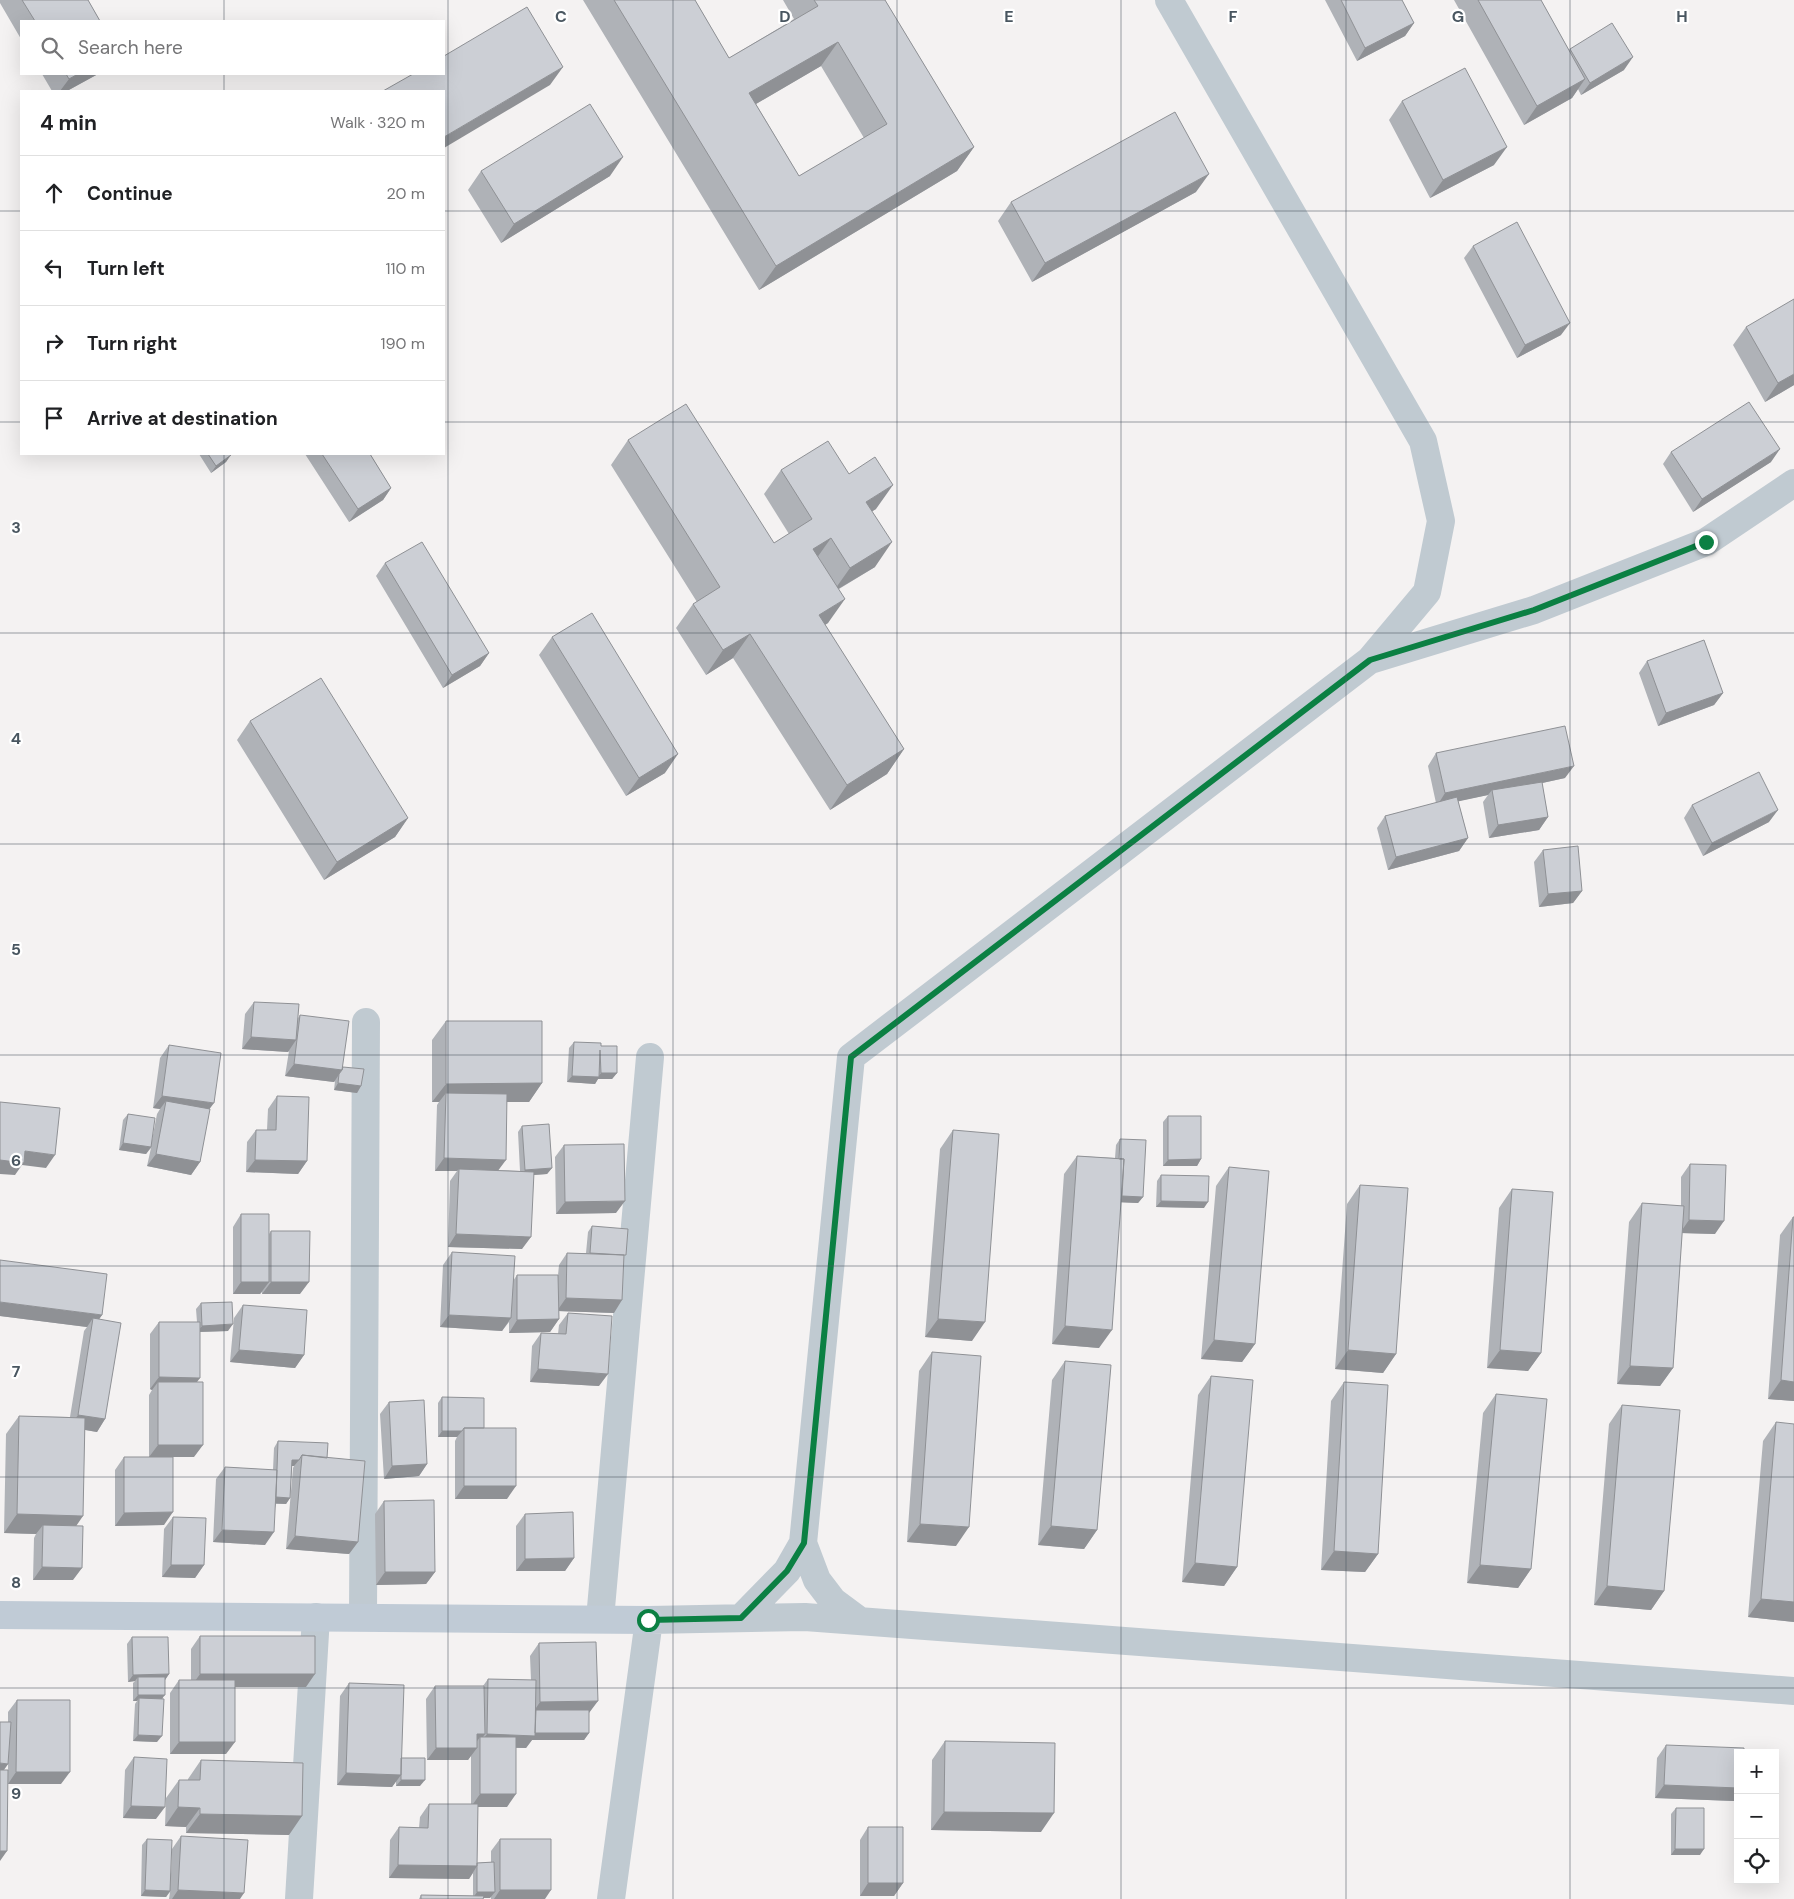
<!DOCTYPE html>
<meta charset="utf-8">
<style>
body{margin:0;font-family:"DM Sans",sans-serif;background:#f6f6f6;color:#202124}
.controls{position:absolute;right:15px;bottom:15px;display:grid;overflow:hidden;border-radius:0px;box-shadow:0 5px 20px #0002}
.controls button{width:45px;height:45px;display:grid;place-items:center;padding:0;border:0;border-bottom:1px solid #e0e0e0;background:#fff;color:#202124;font:25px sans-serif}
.stop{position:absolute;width:15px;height:15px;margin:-11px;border:4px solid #0b8043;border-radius:50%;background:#fff}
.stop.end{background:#0b8043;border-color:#fff;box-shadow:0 1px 5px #0008}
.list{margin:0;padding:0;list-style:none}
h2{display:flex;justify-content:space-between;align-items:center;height:65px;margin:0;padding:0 20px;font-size:21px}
h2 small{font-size:16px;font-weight:400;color:#757577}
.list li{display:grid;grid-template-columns:32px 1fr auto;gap:15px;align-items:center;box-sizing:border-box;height:75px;padding:0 20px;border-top:1px solid #e0e0e0}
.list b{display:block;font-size:19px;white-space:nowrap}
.list em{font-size:16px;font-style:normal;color:#757577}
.icon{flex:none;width:28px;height:28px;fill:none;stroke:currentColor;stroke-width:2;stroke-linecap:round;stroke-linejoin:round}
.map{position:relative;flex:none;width:1794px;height:1899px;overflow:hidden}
.search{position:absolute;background:#fff;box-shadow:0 5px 20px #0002;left:20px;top:20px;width:425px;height:55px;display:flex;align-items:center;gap:12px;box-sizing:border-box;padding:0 18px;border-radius:0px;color:#757577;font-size:19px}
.panel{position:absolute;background:#fff;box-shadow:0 5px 20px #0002;left:20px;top:90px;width:425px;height:365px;border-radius:0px}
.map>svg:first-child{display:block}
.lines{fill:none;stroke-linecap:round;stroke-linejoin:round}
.street{stroke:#c0cad1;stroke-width:28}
.secondary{stroke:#c0cbd6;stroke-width:28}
.wall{fill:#afb2b7;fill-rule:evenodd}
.shaded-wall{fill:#8f9195}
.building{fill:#cccfd5;stroke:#8f9195;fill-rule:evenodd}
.route{stroke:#0b8043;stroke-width:6}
.grid{fill:none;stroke:#495660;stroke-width:1;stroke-opacity:0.55}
.grid-label{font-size:16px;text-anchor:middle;font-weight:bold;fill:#495660;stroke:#fff;stroke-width:4.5;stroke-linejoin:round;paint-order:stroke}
</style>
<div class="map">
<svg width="1794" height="1899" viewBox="0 0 1794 1899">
<rect width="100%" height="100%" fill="#f4f2f2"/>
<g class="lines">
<path class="street" d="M1370,660L1534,610L1706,542L1794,483
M803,1543L817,1580L833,1601L860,1621
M363,1617L366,1022
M741,1618L787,1571L803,1543L851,1057L1370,660L1427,592L1441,521L1423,441L1169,0
M600,1619L650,1057
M299,1899L316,1617
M611,1899L649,1620L805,1617L1794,1691"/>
<path class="secondary" d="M0,1615L649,1620"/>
</g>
<path class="wall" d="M0,0H88L100,21H21V39L0,3Z
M583,0H695L729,58L794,19L783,0H885L974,147L957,171L759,290ZM821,66L864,138L799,176L756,104Z
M1325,0H1402L1414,23L1405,36L1357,61Z
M1454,0H1541L1569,50L1570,49L1624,70L1581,95L1578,89L1572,98L1524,125Z
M42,74H98L67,91H52Z
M1402,101L1494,165L1430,198L1389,120Z
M481,171L610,176L501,243L468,190Z
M1196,192L1032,282L998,221L1011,202Z
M1473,246L1561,335L1517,358L1464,258Z
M1746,327L1794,385L1765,402L1733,345Z
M628,440L774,543L789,534L764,494L781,470L849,474L876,509L872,511L875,567L839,589L828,623L825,625L904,749L887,774L830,810L733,658L706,675L676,628L693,604L697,602L611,465Z
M1671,452L1771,462L1693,512L1663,464Z
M199,454H230L226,462L211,473Z
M305,454H370L391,488L383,500L349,522Z
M385,563L489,653L480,666L443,688L376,576Z
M552,637L665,773L626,796L539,655Z
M1647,661L1723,693L1714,705L1658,726L1639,673Z
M250,721L408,818L395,837L324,880L237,740Z
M1436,753L1565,778L1542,783L1548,817L1539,830L1489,838L1483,802L1488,795L1458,801L1468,838L1459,851L1388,870L1377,828L1385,816L1436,803L1428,766Z
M1692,805L1769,822L1703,856L1684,818Z
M1543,850L1582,891L1573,903L1539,907L1534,862Z
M254,1002L298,1018L300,1015L343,1067L361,1086L357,1093L334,1090L335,1081L334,1082L285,1076L289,1051L288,1052L242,1049L245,1014Z
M446,1021L542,1083L529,1102H507L498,1170L520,1171L518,1132L522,1126L552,1168L547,1174L533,1175L522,1249L448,1247L450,1181L457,1171H435L437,1105L439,1102H432V1040Z
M574,1042L601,1046L617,1073L612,1079H598L595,1084L567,1082L569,1048Z
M169,1045L209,1109L200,1162L191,1175L147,1166L151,1148L146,1154L119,1150L123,1120L128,1114L152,1140L157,1114L160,1109L153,1108L160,1058Z
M277,1096L307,1161L298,1174L246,1172L247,1142L256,1130H267L268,1109Z
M1168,1116L1201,1159L1197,1166H1163V1122Z
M953,1130L972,1341L925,1337L940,1149Z
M1120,1139L1143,1197L1138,1203L1121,1202L1099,1348L1052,1344L1064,1174L1077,1156L1115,1158L1116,1145Z
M564,1145L616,1213L556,1214L555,1157Z
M1690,1164L1715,1234L1682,1233L1673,1368L1660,1386L1617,1384L1629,1222L1642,1203L1681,1206V1177Z
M1229,1167L1255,1344L1242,1362L1201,1359L1216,1186Z
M1161,1175L1204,1208L1156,1207L1157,1181Z
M1360,1185L1396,1354L1383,1373L1335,1369L1347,1204Z
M1512,1189L1541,1353L1528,1371L1487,1368L1499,1208Z
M241,1214L269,1234L271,1231L300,1294H262V1292L260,1294H233V1227Z
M1793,1217L1794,1401L1768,1399L1780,1235Z
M592,1226L624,1259L614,1313L559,1311V1319L550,1332L509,1333V1322L502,1331L440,1327L443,1265L452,1252L513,1281L517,1275H558L559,1265L567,1253H586L588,1232Z
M201,1303L228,1331L200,1332L196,1382L194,1457H173L164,1525L115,1526V1470L124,1457H149V1395L152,1390L150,1389V1334L159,1322H197L196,1309Z
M243,1305L304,1355L295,1368L230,1362L234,1318Z
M568,1313L599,1386L530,1382L532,1346L541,1333L558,1334L559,1325Z
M102,1315L99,1319L105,1419L97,1432L85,1430L76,1526L73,1580H33L34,1538L36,1534L4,1533L6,1434L19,1416L70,1417L84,1331L87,1327L0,1316Z
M932,1352L956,1546L907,1542L919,1371Z
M1065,1361L1097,1530L1084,1549L1038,1545L1052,1380Z
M1211,1376L1237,1567L1224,1586L1182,1582L1198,1395Z
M1344,1382L1378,1554L1365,1572L1321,1570L1331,1401Z
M1496,1394L1531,1569L1518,1588L1467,1583L1483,1413Z
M442,1397L484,1428L507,1499H455V1441L457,1437H438V1403Z
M389,1402L427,1464L419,1476L384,1479L380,1414Z
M1622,1405L1664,1591L1651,1610L1594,1605L1609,1424Z
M1776,1422L1794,1622L1748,1617L1763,1441Z
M278,1441L327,1458L358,1542L349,1554L286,1549L293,1468L294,1466H292L290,1498L286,1504H276L265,1545L213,1542L216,1479L225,1467L273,1470L274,1448Z
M384,1501L435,1572L426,1584L376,1585L375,1514Z
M525,1514L574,1558L565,1571H516V1526Z
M173,1517L204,1565L195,1578L162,1577L164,1529Z
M200,1636L306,1687H235L226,1754H170V1693L179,1680H191V1649Z
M132,1637L169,1674L165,1680L157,1742L133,1741L135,1704L137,1701H133V1683L135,1681L128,1682L127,1644Z
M539,1643L589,1713V1733L584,1740H532L526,1748H516L507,1807H478L477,1863L491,1862V1851L500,1839L545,1899H491V1896L490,1898H484L483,1899H419L421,1895L473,1896V1873L469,1879L389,1878L390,1840L399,1827L419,1828L420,1817L429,1804H471V1755L468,1760H427L426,1699L435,1686H483L488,1679L531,1680L530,1656Z
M349,1683L401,1758L420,1786H396V1781L392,1787L337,1785L340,1696Z
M17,1700L61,1784H8V1764L4,1770L0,1722H8V1712Z
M945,1741L1041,1832L931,1830L932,1760Z
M1666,1745L1738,1788V1795L1734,1801L1655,1798L1657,1758Z
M134,1757L156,1819L123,1818L125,1770Z
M201,1760L289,1835L186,1833V1827L165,1826L166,1798L179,1780H188V1779Z
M1676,1808L1700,1855H1671V1814Z
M868,1827L903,1883L894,1896H860V1840Z
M181,1836L240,1899H169L170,1892L166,1897L141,1896L142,1845L147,1839L171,1874L172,1849Z"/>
<path class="shaded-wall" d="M1414,23L1405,36L1357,61L1365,48Z
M838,42L821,66L732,118L749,93Z
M1633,57L1624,70L1581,95L1590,83Z
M563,67L550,85L444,148V137Z
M78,74H98L67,91H60L69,79Z
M1585,79L1572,98L1524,125L1537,106Z
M974,147L957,171L759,290L776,266Z
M1507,147L1494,165L1430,198L1443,180Z
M623,157L610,176L501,243L514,224Z
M1209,174L1196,192L1032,282L1045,263Z
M1570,323L1561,335L1517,358L1525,345Z
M1794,374V385L1765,402L1778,383Z
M1780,449L1771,462L1693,512L1702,499Z
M231,455L226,462L211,473L216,466Z
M893,485L876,509L849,526L866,502Z
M391,488L383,500L349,522L358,509Z
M831,538L814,562L813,549Z
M892,542L875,567L833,592L850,568Z
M845,599L828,623L802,639L819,615Z
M750,634L733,658L706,675L723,650Z
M489,653L480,666L443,688L452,675Z
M1723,693L1714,705L1658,726L1666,713Z
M904,749L887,774L830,810L847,785Z
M678,754L665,773L626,796L639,778Z
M1574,766L1565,778L1493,794L1492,790L1488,795L1437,806L1445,793Z
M1778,810L1769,822L1703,856L1712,843Z
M1548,817L1539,830L1489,838L1498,825Z
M408,818L395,837L324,880L337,862Z
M1468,838L1459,851L1388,870L1396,857Z
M1582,891L1573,903L1539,907L1548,894Z
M251,1037L296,1040L288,1052L242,1049Z
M294,1064L342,1070L334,1082L285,1076Z
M601,1073H617L612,1079H598L595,1084L567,1082L572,1076L598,1077Z
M338,1083L361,1086L357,1093L334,1090Z
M542,1083L529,1102H446V1093L439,1102H432L446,1084Z
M162,1096L214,1103L205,1115L166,1101L160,1109L153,1108Z
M123,1143L151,1147L146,1154L119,1150Z
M25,1151L55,1155L46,1168L22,1165L15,1175L0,1174V1160Z
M156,1154L200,1162L191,1175L147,1166Z
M444,1158L506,1160L497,1172L459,1169L457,1171H435Z
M1201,1159L1197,1166H1163L1168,1160Z
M255,1160L307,1161L298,1174L246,1172Z
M552,1168L547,1174L520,1176L525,1170Z
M1117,1195L1143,1197L1138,1203L1112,1202Z
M625,1201L616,1213L556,1214L565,1202Z
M1161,1201L1208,1202L1204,1208L1156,1207Z
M1689,1220L1724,1221L1715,1234L1680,1233Z
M456,1234L531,1237L522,1249L448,1247Z
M241,1282H269L260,1294H233Z
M271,1282H309L300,1294H262Z
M566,1298L622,1300L614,1313L557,1311Z
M0,1302L102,1315L93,1328V1318L87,1327L0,1316Z
M449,1315L511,1318L502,1331L440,1327Z
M559,1319L550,1332L509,1333L517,1320Z
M938,1319L985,1322L972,1341L925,1337Z
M233,1324L228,1331L197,1332L202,1326Z
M1065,1326L1112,1330L1099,1348L1052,1344Z
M1214,1340L1255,1344L1242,1362L1201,1359Z
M239,1350L304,1355L295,1368L230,1362Z
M1348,1350L1396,1354L1383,1373L1335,1369Z
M1500,1350L1541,1353L1528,1371L1487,1368Z
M1630,1366L1673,1368L1660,1386L1617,1384Z
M538,1369L608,1374L599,1386L530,1382Z
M159,1377L200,1378L191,1390L158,1382L152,1390L150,1389Z
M1781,1380L1794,1382V1401L1768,1399Z
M78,1415L105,1419L97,1432L69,1427Z
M442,1431H462L457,1437H438Z
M158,1445H203L194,1457H149Z
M292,1460H299L294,1466H288Z
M427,1464L419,1476L384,1479L392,1466Z
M464,1486H516L507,1499H455Z
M276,1497L290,1498L286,1504L271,1503Z
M173,1512L164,1525L115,1526L124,1513Z
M17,1514L83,1516L70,1535L43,1525L36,1534L4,1533Z
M920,1524L969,1527L956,1546L907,1542Z
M1051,1526L1097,1530L1084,1549L1038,1545Z
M222,1530L274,1532L265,1545L213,1542Z
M295,1536L358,1542L349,1554L286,1549Z
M1334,1551L1378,1554L1365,1572L1321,1570Z
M574,1558L565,1571H516L525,1559Z
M1195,1563L1237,1567L1224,1586L1182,1582Z
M171,1565H204L195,1578L162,1577Z
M1480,1565L1531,1569L1518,1588L1467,1583Z
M42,1567L82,1568L73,1580H33Z
M385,1572H435L426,1584L376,1585Z
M1607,1586L1664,1591L1651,1610L1594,1605Z
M1761,1599L1794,1602V1622L1748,1617Z
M169,1674L165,1680L138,1677L135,1681L128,1682L133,1675Z
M200,1674H315L306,1687H191Z
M138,1695H165L160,1701L139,1698L137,1701H133Z
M598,1701L589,1713L534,1714V1711L540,1702Z
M534,1733H589L584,1740H532L526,1748L480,1747V1744L487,1734Z
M477,1734H485L480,1741V1737L473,1747Z
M138,1735L162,1736L157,1742L133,1741Z
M179,1742H235L226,1754H170Z
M436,1748H477L468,1760H427Z
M0,1763L8,1764L0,1775Z
M16,1772H70L61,1784H8Z
M346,1773L401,1775L392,1787L337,1785Z
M401,1780H425L420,1786H396Z
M1664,1785L1738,1788V1795L1734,1801L1655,1798Z
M480,1794H516L507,1807H471Z
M131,1806L165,1807L156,1819L123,1818Z
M178,1807L200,1808L186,1827L165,1826Z
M944,1812L1054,1813L1041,1832L931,1830Z
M200,1814L302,1816L289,1835L186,1833Z
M1675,1849H1704L1700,1855H1671Z
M0,1851H7L0,1861Z
M398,1865L477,1866L469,1879L389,1878Z
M868,1883H903L894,1896H860Z
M145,1890L170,1891L166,1897L141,1896Z
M178,1890L244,1893L240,1899H172Z
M500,1890H551L545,1899H494Z
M477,1892H495L490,1898H473Z"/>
<path class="building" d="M22,0H88L100,21H35Z
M614,0H695L729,58L818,6L814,0H885L974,147L776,266ZM838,42L887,124L799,176L749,93Z
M1341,0H1402L1414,23L1365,48Z
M1478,0H1541L1585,79L1537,106Z
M527,7L563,67L444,137V91H383L413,74H444V56Z
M1612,23L1633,57L1590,83L1570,49Z
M1465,68L1507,147L1443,180L1402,101Z
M66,74H78L69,79Z
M590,104L623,157L514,224L481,171Z
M1175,112L1209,174L1045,263L1011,202Z
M1517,222L1570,323L1525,345L1473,246Z
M1794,299V374L1778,383L1746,327Z
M1749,402L1780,449L1702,499L1671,452Z
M686,404L774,543L812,519L781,470L828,441L849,474L875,457L893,485L866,502L892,542L850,568L831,538L813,549L845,599L819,615L904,749L847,785L750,634L723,650L693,604L720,587L628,440Z
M208,454H230L231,455L216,466Z
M322,454H370L391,488L358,509Z
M422,542L489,653L452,675L385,563Z
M592,613L678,754L639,778L552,637Z
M1704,640L1723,693L1666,713L1647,661Z
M321,678L408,818L337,862L250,721Z
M1565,726L1574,766L1445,793L1436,753Z
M1759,772L1778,810L1712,843L1692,805Z
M1542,782L1548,817L1498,825L1492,790Z
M1457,797L1468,838L1396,857L1385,816Z
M1578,846L1582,891L1548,894L1543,850Z
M254,1002L299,1004L296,1040L251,1037Z
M300,1015L349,1021L342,1070L294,1064Z
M446,1021H542V1083L446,1084Z
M574,1042L601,1043V1046H617V1073H601L600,1050L599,1077L572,1076Z
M169,1045L221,1053L214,1103L162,1096Z
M343,1067L364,1069L361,1086L338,1083L339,1074L342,1070Z
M446,1093L507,1094L506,1160L444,1158Z
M277,1096L309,1097L307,1161L255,1160L256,1130H276Z
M166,1101L210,1109L200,1162L156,1154Z
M0,1102L60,1108L55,1155L25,1151L24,1163L0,1160Z
M128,1114L155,1118L151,1147L123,1143Z
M1168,1116H1201V1159L1168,1160Z
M549,1124L552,1168L525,1170L522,1126Z
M953,1130L999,1134L985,1322L938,1319Z
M1120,1139L1146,1140L1143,1197L1122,1196L1124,1159H1119Z
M624,1144L625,1201L565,1202L564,1145Z
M1077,1156L1124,1159L1112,1330L1065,1326Z
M1690,1164L1726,1165L1724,1221L1689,1220Z
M1229,1167L1269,1171L1255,1344L1214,1340Z
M459,1169L534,1172L531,1237L456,1234Z
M1161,1175L1209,1176L1208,1202L1161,1201Z
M1360,1185L1408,1188L1396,1354L1348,1350Z
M1512,1189L1553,1192L1541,1353L1500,1350Z
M1642,1203L1684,1206L1673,1368L1630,1366Z
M241,1214H269V1282H241Z
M1793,1217H1794V1382L1781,1380Z
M592,1226L628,1229L626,1255H624L590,1253Z
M271,1231H310L309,1282H271Z
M452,1252L515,1256L511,1318L449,1315Z
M567,1253L624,1255L622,1300L566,1298Z
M0,1260L107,1274L102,1315L0,1302Z
M517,1275H558L559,1319L517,1320Z
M232,1302L233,1324L202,1326L201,1303Z
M243,1305L307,1310L304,1355L239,1350Z
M568,1313L612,1316L608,1374L538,1369L541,1333L566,1334Z
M93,1318L121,1323L105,1419L78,1415Z
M159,1322H200V1378L159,1377Z
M932,1352L981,1356L969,1527L920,1524Z
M1065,1361L1111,1365L1097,1530L1051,1526Z
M1211,1376L1253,1380L1237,1567L1195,1563Z
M158,1382H203V1445H158Z
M1344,1382L1388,1385L1378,1554L1334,1551Z
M1496,1394L1547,1399L1531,1569L1480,1565Z
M442,1397L484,1398V1428H464L462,1431H442Z
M424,1400L427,1464L392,1466L389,1402Z
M1622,1405L1680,1410L1664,1591L1607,1586Z
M19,1416L85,1418L83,1516L17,1514Z
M1776,1422L1794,1424V1602L1761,1599Z
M464,1428H516V1486H464Z
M278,1441L328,1443L327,1458L302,1455L299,1460H292L290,1498L276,1497Z
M302,1455L365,1461L358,1542L295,1536Z
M124,1457H173V1512L124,1513Z
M225,1467L277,1470L274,1532L222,1530Z
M434,1500L435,1572H385L384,1501Z
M573,1512L574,1558L525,1559V1514Z
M173,1517L206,1518L204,1565H171Z
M43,1525L83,1526L82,1568L42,1567Z
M200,1636H315V1674H200Z
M132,1637H168L169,1674L133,1675Z
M596,1642L598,1701L540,1702L539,1643Z
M138,1677H165V1695H138Z
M488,1679L536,1680L535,1736L487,1734Z
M179,1680H235V1742H179Z
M349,1683L404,1685L401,1775L346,1773Z
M435,1686H484L485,1734H477V1748H436Z
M139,1698L164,1699L162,1736L138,1735Z
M17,1700H70V1772H16Z
M536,1710H589V1733H535Z
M0,1722H11L8,1764L0,1763Z
M480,1737H516V1794H480Z
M945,1741L1055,1743L1054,1813L944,1812Z
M1666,1745L1744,1748V1753H1738V1788L1664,1785Z
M134,1757L167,1759L165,1807L131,1806Z
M401,1758H425V1780H401Z
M201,1760L303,1763L302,1816L200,1814V1808L178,1807L179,1780H200Z
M0,1770H8L7,1851H0Z
M429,1804H478L477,1866L398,1865L399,1827L428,1828Z
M1676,1808H1704V1849H1675Z
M868,1827H903V1883H868Z
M181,1836L248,1840L244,1893L178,1890Z
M147,1839L172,1840L170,1891L145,1890Z
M500,1839H551V1890H500Z
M494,1862L495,1892H477V1863Z
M421,1895L484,1896L483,1899H421Z"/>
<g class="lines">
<path class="route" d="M648,1620L741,1618L787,1571L804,1543L851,1057L1370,660L1534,610L1706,542"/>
</g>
<path class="grid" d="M224,0V21M448,0V1899M673,0V1899M897,0V1899M1121,0V1899M1346,0V1899M1570,0V1899M224,74V91M0,211H21M444,211H1794M0,422H21M444,422H1794M224,454V1899M0,633H1794M0,844H1794M0,1055H1794M0,1266H1794M0,1477H1794M0,1688H1794"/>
<g class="grid-label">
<text x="561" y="22">C</text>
<text x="785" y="22">D</text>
<text x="1009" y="22">E</text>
<text x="1233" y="22">F</text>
<text x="1458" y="22">G</text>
<text x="1682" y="22">H</text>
<text x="16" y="533">3</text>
<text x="16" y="744">4</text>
<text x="16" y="955">5</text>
<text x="16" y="1166">6</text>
<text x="16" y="1377">7</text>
<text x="16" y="1588">8</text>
<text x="16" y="1799">9</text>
</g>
</svg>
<div class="controls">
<button>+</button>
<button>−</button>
<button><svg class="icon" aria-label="locate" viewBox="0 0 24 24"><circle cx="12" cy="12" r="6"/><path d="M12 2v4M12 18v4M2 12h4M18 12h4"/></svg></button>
</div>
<div class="stop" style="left:648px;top:1620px"></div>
<div class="stop end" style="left:1706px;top:542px"></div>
<div class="search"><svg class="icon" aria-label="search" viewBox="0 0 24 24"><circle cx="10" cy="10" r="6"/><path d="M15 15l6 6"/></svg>Search here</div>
<section class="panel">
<h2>4 min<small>Walk · 320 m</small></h2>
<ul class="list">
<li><svg class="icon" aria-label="ahead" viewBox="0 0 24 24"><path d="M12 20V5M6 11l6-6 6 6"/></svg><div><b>Continue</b></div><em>20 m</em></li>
<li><svg class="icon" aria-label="left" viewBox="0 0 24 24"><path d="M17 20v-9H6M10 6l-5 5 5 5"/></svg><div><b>Turn left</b></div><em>110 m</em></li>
<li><svg class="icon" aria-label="right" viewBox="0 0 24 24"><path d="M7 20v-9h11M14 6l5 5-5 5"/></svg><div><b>Turn right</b></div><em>190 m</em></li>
<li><svg class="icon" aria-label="arrive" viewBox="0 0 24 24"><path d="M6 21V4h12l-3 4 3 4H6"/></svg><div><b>Arrive at destination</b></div></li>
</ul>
</section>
</div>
